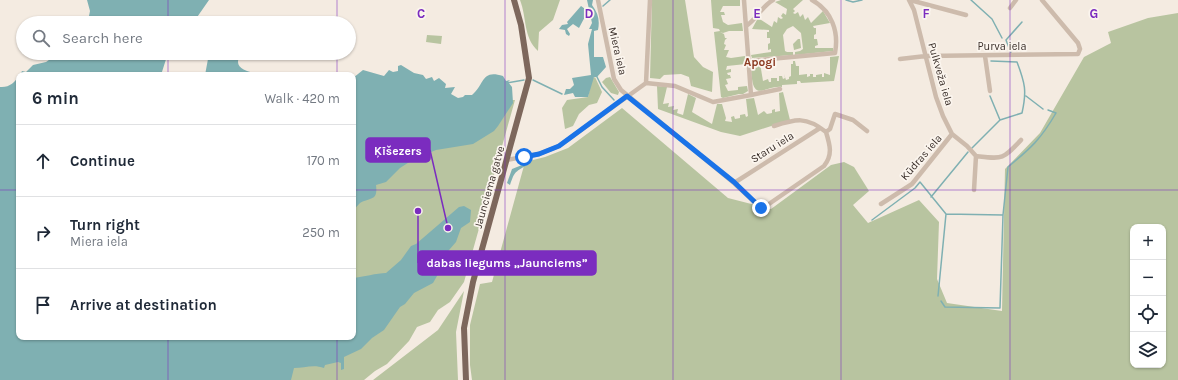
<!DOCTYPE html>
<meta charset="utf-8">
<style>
body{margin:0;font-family:Karla,sans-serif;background:#f6f6f7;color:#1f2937}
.controls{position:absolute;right:12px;bottom:12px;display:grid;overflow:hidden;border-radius:8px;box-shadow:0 1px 3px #0004}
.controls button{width:36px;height:36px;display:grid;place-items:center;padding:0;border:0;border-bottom:1px solid #e0e1e3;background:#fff;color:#1f2937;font:20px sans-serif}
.stop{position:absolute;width:12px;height:12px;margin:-9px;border:3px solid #1a73e8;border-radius:50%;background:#fff}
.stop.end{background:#1a73e8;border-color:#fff;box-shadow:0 1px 4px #0008}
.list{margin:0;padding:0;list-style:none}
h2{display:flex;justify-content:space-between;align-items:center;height:52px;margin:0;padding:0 16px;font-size:17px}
h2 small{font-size:13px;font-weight:400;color:#747a83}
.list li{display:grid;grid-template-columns:26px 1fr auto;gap:12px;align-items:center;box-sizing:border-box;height:72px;padding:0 16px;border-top:1px solid #e0e1e3}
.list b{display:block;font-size:15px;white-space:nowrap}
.list p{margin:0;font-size:13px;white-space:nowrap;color:#747a83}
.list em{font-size:13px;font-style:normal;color:#747a83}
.icon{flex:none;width:22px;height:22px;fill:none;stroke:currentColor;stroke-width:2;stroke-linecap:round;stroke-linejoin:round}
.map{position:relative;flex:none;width:1178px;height:380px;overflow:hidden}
.search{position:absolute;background:#fff;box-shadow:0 1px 3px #0004;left:16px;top:16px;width:340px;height:44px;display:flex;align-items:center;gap:10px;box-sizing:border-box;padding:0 14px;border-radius:22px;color:#747a83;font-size:15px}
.panel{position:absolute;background:#fff;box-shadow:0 1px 3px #0004;left:16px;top:72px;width:340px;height:268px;border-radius:8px}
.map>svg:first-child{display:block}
.green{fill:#b8c4a0;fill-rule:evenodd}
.water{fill:#7fb0b2}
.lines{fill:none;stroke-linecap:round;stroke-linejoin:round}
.stream{stroke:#7fb0b2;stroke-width:1.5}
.minor{stroke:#cdbbac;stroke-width:4.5}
.major{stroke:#7d675c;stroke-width:6}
.route{stroke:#1a73e8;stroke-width:5}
.grid{fill:none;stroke:#7b2cbf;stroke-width:1;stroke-opacity:0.55}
.labels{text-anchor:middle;stroke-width:3.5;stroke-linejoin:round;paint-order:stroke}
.street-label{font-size:11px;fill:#3b302b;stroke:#fbf5ee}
.neighbourhood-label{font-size:12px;font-weight:bold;fill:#8c3b22;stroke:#fbf5ee}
.grid-label{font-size:13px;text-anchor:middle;font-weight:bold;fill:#7b2cbf;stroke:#fbf5ee;stroke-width:3.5;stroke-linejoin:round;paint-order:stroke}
.leader{fill:none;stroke:#7b2cbf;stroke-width:1.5}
.callout-dot{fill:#7b2cbf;stroke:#fbf5ee;stroke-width:1.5}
.callout{fill:#7b2cbf;stroke:#7b2cbf;stroke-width:1.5}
.callout-label{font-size:12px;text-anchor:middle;font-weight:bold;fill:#fff}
</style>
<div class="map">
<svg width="1178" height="380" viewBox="0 0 1178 380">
<rect width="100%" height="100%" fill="#f4ebe1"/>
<path class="green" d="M520,0H560L553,20L539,32L538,51C523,37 527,18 520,0Z
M652,0H685L694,57L703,67L713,72L712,92L691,86L689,77L681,74L664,75L660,79L650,78Z
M711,0H740V6H723L720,12H724L725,15H721L723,22L728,25L742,23L743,31H729L723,33L720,32L724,34L725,38H727L725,40L724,44L726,45L724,50H729L726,57L731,58L745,56L746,64L727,66L726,70L731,69V72L727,73L728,75H730L731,78L726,79L728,84L725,85L728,91L738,90V87L747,86L748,91L743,94H739L723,98L721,97L714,32L720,31L719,29L713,28Z
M781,0H803L793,9L795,11L793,13L795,14L798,12L800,17L803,14L805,20L808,17L811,23L823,11L830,23L813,26L814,28H816V34L814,35V39H817L818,45L815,46V48H833V51L795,55V52L800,51L803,49L801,33L793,26L787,29L783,35L785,51L787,52H793V55L752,58L751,55L771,52V49L768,50V44L770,43V38H767V32H769V30L752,29L758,18L772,27L774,21L777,23L778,17L781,19L783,18L781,16L783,13L786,15L787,9L775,2Z
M1178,13V380H472L470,365V325L480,284L492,282L525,162L545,157L568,148L622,108L728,198L771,209L831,165L844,162L854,167L869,191L853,205L868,223L919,200L939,222L937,279L947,303L1002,311L1005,169L1040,133L1084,57L1111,43L1108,32L1148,18ZM1133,227H1163V365H1133Z
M427,35L442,36L441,44L426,42Z
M798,39H800L801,48L794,50L793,44Z
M839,56L834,81L801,83L800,81H797V84L782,85V87C767,85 755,101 752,79C751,73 750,68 755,64L760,63L763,81L768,79L769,82H771V78H777V81H779V76H782L783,79L785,78L784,74L786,80L789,79V77L791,76V64H793V61H795L796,66H799V75L807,74V77L810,76V74H813V77H816V75L822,74V77H824V73L830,75V57Z
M595,77L602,92L597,103L589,105L579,114L573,126L565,129L562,108L567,100L588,97L592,79Z
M610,77L619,92L618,95L611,93L602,82L606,78Z
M657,86L667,87L663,104L669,103L668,107L674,106L673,110L678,109L677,113L683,115L688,94L696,98L692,112L712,124L717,104H722L726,118L725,121L732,122L731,117L734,116L735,119L740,118V115L745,114L746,117L748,116L746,99L754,98L758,115L764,111L767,114L772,113V110L775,109V112L780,111L779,93L783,92L790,120L740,136L721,132L658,109Z
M497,100H515L464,282L450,302L438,310L430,322L417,327L409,341L387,364L375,371L364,380H237L353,337V141Z
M464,291L456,332L458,380H373L438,330Z"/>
<path class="water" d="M87,0H209L193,23H85L88,21L90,11Z
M587,0H593L592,5C598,13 600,20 598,30L594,31V57H603L606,67L597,77H594L588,97H575L573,93L564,95L566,89H570L574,85L572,78L591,75L588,44L592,29H589L592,23Z
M581,6L588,11L579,28L573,24L567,29L570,34L569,36L566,34L565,30L559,29L562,25L568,24L567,22Z
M59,53H168L161,75H20L22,71L26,72L33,65L46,62Z
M213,53H242C227,72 258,73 269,75H205L208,59Z
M401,65L414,73L423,75L426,79L432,77L434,81L439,78L446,84L445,88L455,87L451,94L458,98L463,97L465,95H472C485,84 481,69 503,76L506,81L510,80L508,82L512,87L513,103L498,126L494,131L473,144L436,150L414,159L400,168L386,182L376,185C378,201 371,197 360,203C358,205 355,208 353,211V78L363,70L384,76L389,70L393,72L398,71V66Z
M19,76V337H353V278C363,277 377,273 386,273L401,260L411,246L416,244L459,207L464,206L471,210L470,222L461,228L456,242L443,257L441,269L433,283L414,293L405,304L400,307L384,330L372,338L361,349L344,357V369L341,370V363L338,362L325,365L324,368C314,364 304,368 294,368L291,380H0V87C9,88 15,82 19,76Z
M527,163V165C514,173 515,171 510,185L507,183L512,169Z"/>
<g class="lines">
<path class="stream" d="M846,0L853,2L862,0
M971,0L992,19L1002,38
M603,6L610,0
M1011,53L1006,40L1022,22
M596,75L602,87L614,100
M533,80L562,94
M506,83L524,80
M990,96L1000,120
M1026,96L1043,109
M972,148L1000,120L1022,113C1027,91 1025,83 1017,62L991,61
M931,197L968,152
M872,220L915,188L920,182L946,214L1003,215L1008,167C1031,148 1041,139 1056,113L1048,110
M938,296L946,214
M941,301L945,307L1000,308L1003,215"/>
<path class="minor" d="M598,0L614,79L621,90L734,183L761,208L766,206L824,166C833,155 830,145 826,132C806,116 796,119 774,126
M909,0L914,10L936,97L943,116L952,134L967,146L976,156L974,190
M910,0L966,15
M1010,8L1016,0
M746,26C757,19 761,7 773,0
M985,56L990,91
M900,59L926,56L1078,54L1080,49L1078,43L1042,0
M749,61L835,53C839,32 832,11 812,0
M646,83L675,86L713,102L751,95L744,0
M751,95L780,89
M826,132L830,129L835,114L853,120L867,131
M976,156C1003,159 1002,160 1021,140
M507,160L539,154L559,146L646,83L650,0
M734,183L820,128
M881,204L912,184L952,134"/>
<path class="major" d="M466,380L464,328L473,282L529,78L521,25L514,0"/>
</g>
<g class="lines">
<path class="route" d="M524,157L539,154L559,146L627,96L734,182L761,208"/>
</g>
<path class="grid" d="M168,0V23M337,0V23M505,0V380M673,0V380M841,0V380M1010,0V380M168,53V75M337,53V75M0,190H19M353,190H1178M168,337V380M337,337V380"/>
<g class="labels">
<g class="street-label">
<text x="1002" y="50">Purva iela</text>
<text transform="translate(618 51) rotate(77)" y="4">Miera iela</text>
<text transform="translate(941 74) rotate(74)" y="4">Pulkveža iela</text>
<text transform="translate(772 147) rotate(-32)" y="4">Staru iela</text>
<text transform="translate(921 157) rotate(-49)" y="4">Kūdras iela</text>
<text transform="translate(489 187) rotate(-74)" y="4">Jaunciema gatve</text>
</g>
<g class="neighbourhood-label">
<text x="760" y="66">Apogi</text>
</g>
</g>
<g class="grid-label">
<text x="421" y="18">C</text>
<text x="589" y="18">D</text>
<text x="757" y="18">E</text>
<text x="926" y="18">F</text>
<text x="1094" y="18">G</text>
</g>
<path class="leader" d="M448 228L430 150M418 211L418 263"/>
<g class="callout-dot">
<circle cx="448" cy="228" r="4"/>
<circle cx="418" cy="211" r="4"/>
</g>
<g class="callout">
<rect x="366" y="138" width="64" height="24" rx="4"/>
<rect x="418" y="251" width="178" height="24" rx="4"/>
</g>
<g class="callout-label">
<text x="398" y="155">Ķīšezers</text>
<text x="507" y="267">dabas liegums „Jaunciems”</text>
</g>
</svg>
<div class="controls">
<button>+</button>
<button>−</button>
<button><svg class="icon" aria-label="locate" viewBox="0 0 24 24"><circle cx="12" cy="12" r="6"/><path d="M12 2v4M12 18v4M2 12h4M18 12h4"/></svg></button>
<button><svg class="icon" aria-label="layers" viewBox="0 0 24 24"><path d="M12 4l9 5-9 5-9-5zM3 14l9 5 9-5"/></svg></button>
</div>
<div class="stop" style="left:524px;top:157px"></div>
<div class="stop end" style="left:761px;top:208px"></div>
<div class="search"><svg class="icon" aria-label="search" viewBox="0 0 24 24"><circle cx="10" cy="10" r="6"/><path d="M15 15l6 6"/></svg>Search here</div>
<section class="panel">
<h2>6 min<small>Walk · 420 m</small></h2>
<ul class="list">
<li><svg class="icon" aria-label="ahead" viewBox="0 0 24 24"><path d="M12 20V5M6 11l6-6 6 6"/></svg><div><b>Continue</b></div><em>170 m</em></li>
<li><svg class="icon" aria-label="right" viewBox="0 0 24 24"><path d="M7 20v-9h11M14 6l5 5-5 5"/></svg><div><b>Turn right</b><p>Miera iela</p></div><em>250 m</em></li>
<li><svg class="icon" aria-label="arrive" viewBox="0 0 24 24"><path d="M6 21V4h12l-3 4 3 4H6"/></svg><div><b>Arrive at destination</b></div></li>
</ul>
</section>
</div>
